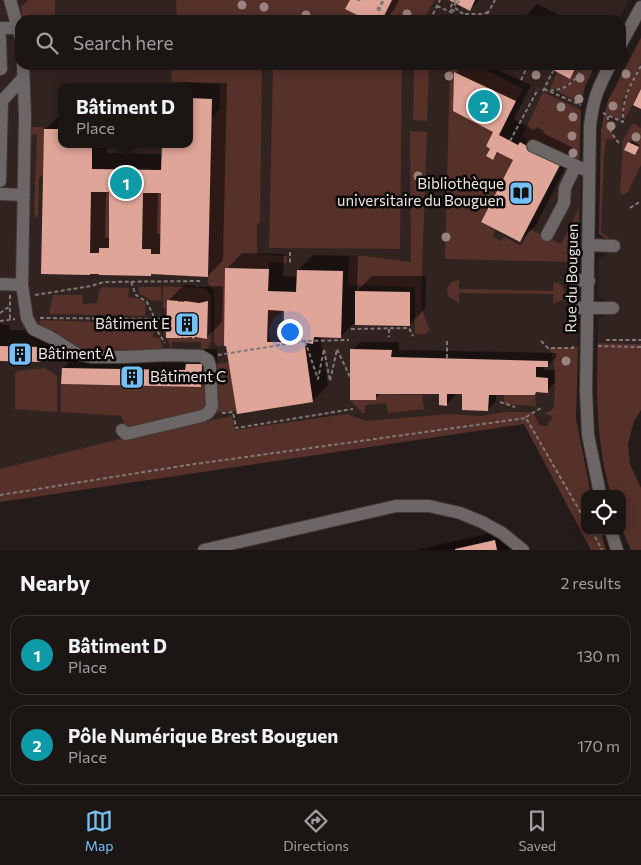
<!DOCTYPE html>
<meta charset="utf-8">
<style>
body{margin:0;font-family:Commissioner,sans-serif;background:#282222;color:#f1f3f6}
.controls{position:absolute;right:15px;bottom:15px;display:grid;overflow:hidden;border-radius:10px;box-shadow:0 2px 12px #0003}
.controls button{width:45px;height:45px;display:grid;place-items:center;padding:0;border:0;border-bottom:1px solid #393434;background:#1b1514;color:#f1f3f6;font:25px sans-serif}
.you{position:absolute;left:289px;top:331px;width:18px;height:18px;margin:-12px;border:4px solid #fff;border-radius:50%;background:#1a73e8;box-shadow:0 0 0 8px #1a73e833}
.badge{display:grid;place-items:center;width:32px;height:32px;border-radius:50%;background:#75c0f6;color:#fff;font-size:16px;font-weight:700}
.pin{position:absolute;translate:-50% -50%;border:2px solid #fff;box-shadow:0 1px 5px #0006}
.popup{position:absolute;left:58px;top:83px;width:135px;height:65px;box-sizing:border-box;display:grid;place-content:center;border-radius:10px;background:#1b1514;filter:drop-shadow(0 1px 4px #0005);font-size:16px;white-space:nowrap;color:#a09fa0}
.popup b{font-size:19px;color:#f1f3f6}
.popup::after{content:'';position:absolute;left:50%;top:100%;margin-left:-10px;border:10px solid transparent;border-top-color:#1b1514}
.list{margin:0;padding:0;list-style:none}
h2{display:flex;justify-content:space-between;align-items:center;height:65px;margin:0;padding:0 20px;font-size:21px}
h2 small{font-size:16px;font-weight:400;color:#a09fa0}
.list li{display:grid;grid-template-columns:32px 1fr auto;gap:15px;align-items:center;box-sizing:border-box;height:80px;margin:0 10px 10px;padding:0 10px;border:1px solid #393434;border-radius:15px}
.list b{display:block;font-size:19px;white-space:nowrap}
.list p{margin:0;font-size:16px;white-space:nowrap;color:#a09fa0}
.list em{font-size:16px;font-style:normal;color:#a09fa0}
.icon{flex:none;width:28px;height:28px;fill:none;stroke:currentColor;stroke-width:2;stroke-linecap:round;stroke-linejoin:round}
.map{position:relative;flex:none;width:641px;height:550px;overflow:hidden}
.search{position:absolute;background:#1b1514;box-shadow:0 2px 12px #0003;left:15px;right:15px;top:15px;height:55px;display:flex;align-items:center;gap:12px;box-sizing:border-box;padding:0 18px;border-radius:15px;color:#a09fa0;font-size:19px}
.sheet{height:245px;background:#1b1514}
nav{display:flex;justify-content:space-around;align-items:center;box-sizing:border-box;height:70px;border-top:1px solid #393434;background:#1b1514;font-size:14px;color:#a09fa0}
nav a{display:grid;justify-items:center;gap:2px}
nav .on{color:#75c0f6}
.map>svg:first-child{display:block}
.built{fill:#312320;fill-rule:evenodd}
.green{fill:#55312a}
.shadow{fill:#0007;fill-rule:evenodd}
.building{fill:#e0a599;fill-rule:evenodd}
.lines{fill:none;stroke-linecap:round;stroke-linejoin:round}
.minor-casing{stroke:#403836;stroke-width:14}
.path{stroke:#7f7876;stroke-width:2;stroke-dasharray:4 2.5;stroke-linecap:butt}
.minor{stroke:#6c6766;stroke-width:12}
.tree{fill:#9b847f}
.labels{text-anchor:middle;stroke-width:5;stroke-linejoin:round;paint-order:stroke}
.poi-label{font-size:15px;fill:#ebe6e4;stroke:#0a0706;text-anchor:end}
.street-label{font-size:15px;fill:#ebe6e4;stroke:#0a0706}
</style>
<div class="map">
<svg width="641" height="550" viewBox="0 0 641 550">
<rect width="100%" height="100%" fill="#241c1a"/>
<path class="built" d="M0,0H629L619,20H20V65H595L585,86L581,103L579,168L581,176L579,275L575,286L579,284L576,419L591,494H585V531H600L606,550H591L524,424L0,502ZM62,87H190V144H62Z
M641,36V344L598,343V319L605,316L606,302V300L598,296L599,259L607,254V239L599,234L601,130L607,101Z"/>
<path class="green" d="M29,0H55V18H63V20L23,19L21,6Z
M176,0H351L346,9L368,20H177Z
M392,0H435L423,20H395L384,15Z
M641,38V63L623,99L621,120L605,113L608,101Z
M155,65H262L260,222L257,224V254L287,256V263L269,262L268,291L296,292L297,270L343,271L341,338L314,337L313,344L307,343L305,346L313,402L237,414L236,411L216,412L217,364L229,362L226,346H217L214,342V289L208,284L211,119L220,108V84L171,82L172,66L157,68Z
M273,65H402L400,249L269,248Z
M414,65H429L427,121L413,120Z
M450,65H476L523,89L516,101L454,73L453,111L493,132L486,146L490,149L486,157L493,160L497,152L513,160L481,221H479L495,230L493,237L501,241L504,237L521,246L530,229L561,244L579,208L578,262L445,259Z
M577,65H583C574,80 569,89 550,89L557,72L570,79Z
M585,65H595L585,86L581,103L557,91C571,86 577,78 585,65Z
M641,67V89L624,120C623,98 631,86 641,67Z
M543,92L581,110L579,166L522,137Z
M604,115L608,116L607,125L614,139H606L604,155L601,233L608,237L607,239L599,234L601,130Z
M635,124L641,128V165L628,192L624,195L620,193L623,141L631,125Z
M29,127H43L44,129L43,175L39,178L38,217H36L34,213L37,135L29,134Z
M410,131L427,132L421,300L424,316L430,330L425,334H415V287L348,285L349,256H364L411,262Z
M91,192H109V248L99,253H90Z
M143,193H161L160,254H151V249H142Z
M459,280V289L553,291L554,282L562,285L565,293L562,300L553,304V294L459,293V303L448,296L447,288L452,282Z
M163,286L201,288L206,289L211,296V339L208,348L201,350V342H172V349L162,330H167V338L182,337L207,339L208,302H183L167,300V309L163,308Z
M103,287L129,288L128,297L141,299L146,304L145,316L49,314L53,295H82L83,304L97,303L99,291Z
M139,287H161V301L151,300L140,294L138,290Z
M42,320L154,324L153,337L160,339L164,349C138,352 103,358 78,349C65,345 52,335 41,328L39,321Z
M598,343L641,344V410L634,421L628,444L630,464L641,488V550H631L622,529V494H611C596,443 596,396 598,343Z
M573,347H578L576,419L591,494H585V531H600L606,550H591L524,424L0,502V469L124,438L228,417L232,416L235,430L347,414L366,421L449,414L482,416L505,412H533L540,426H548V422L551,421L552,416L545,414L546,412L552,410L554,406C554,392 558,357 548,348H572Z
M202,364L205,365L207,407L204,411L129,429L126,427L121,416L61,412V384L201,387Z
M45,368L57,376V412L15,409V374L18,371Z
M421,393H422L424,409L388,413L386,403L365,405V413H362L350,400H375L376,394L420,395Z
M504,395H535L536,406L504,404Z"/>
<path class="shadow" d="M352,0H399L394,10L384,20H369Z
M451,0H479L470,9Z
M537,4L569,20H522Z
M463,65H487L531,85L514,119L534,130L537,127L544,131L543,133L575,149L536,225L520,241L514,160L499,152L492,159V148L495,132L456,73Z
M547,65H582L570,77Z
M180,82L227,83L223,260L208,276L91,272L45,129L62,114V144H107V153L163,154L190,144V87H175ZM106,191H111L110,238H105ZM158,192H162V234H157Z
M632,140L640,145L637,151L629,143Z
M242,253L284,254L283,276L298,277V270L313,255L358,256L357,291L372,276H426L425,309L409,325L356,321L340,337L320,336L328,385L313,401L238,413L227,269ZM283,309H286L285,327H282Z
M184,285H194L196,287L223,286L222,322L207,337L168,301Z
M0,324L10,325V330L56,331V345L40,361L0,360Z
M360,342H399V350L556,353V358L547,366H544V370H555V382L547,391H538L535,394H496V401L488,409L464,393H455V396L447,404L441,393L382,392L375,399L352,350Z
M202,349H217V370L201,386L63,368L78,353L196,355Z
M505,530L510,550H416Z"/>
<path class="building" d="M350,0H392L382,20H367L345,9Z
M449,0H475L470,11Z
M544,65H577L570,79Z
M454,72L516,101L499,135L518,145L520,142L560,165L520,242L481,222L513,160L497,152L493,160L486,156L490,149L486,146L493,132L453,111Z
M641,89V109L633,105Z
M190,98L212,99L208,277L151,274V276L99,275V274H90V275L41,274L44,129H62V144H92V169L161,170L162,144H190ZM91,192H109V248H99V253H90ZM143,193H161L160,254H151V249H142Z
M628,142L639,147L635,155L624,150Z
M225,268L269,269L268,291L296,292L297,270L343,271L341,338L314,337L313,344L307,343L306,346H305L313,402L237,414L226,346H224ZM268,310L284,311V342H267Z
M355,291L410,292V326L355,325Z
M167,300L178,301L180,302L181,301L183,302L185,301L199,303L208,301L207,339L195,337L193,339L192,337L184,338L182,337L181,338H166Z
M0,346L41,347V362L0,361Z
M350,349L392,350L391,357L548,361V367H536V377L548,378V393L536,392L535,395H489L488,411L462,410V394H447V406L439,405V394H376V400H350Z
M186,364H202L201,387L61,384L62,368L185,370Z
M495,540L497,550H455V549Z"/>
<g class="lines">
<g class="minor-casing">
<path id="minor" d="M10,0L20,35
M0,34V28H18
M0,39L1,69
M621,44L641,7
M23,65L25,115L22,285L27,318L33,329L52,338L77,354L91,357H124L168,355L201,356L208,360L210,366L212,407L208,413L202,416L126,434L122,430
M533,146L583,169
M0,181L2,101L23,78
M0,194L24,195
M547,235L564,203L565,188L575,167
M589,245L614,246
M574,280L589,281
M0,284L22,285
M575,308H613
M600,494L588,435L586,391L590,126C593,99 598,88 610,65
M611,531L617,550
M204,550L396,506H429L460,513L482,522L502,533L523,550"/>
</g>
<path class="path" d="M358,1V0
M359,1L360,0
M456,2L454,7L471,20
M457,4L460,0L461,1
M437,6L453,13L454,11L450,9L453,2L456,0L459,1
M377,10L383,0
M379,11L384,0
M465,14H484L489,11
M384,16L392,20
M430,20L440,0
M484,20L495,0
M521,80L528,65
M544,89L581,105
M543,91L553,71
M550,91C570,88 574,82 584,65
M603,113L623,122C622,98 630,86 641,66
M608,116C607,126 612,135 619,143
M510,141L538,89
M630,208L641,201
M290,252V265
M131,282L136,295L147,302L155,319L156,329L165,343
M10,295V320
M35,295L91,286L104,282L201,281
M0,313L10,306
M40,318L167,319
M0,321L15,319
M351,329L409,328L413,336
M389,329V337
M606,340H641
M305,341L318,379L324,349L330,381L337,349L350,377
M541,341L548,348H573V347H575
M598,346L641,347
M218,355L305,341L349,340
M447,358V340
M500,402L515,407
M222,413L233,412L236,428L353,409
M526,417L541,408
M0,495L188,465L526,418L585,520
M592,531L602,550"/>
<use href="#minor" class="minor"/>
</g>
<g class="tree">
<circle cx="242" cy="5" r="4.5"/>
<circle cx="264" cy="7" r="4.5"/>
<circle cx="407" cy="14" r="4.5"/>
<circle cx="306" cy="15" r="4.5"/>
<circle cx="626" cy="74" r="4.5"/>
<circle cx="536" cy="75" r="4.5"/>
<circle cx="449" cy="76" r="4.5"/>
<circle cx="580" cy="78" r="4.5"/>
<circle cx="579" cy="99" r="4.5"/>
<circle cx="613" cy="106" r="4.5"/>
<circle cx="561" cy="107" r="4.5"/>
<circle cx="573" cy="117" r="4.5"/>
<circle cx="611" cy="126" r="4.5"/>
<circle cx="572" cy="136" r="4.5"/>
<circle cx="636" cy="137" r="4.5"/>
<circle cx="573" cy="153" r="4.5"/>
<circle cx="418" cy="176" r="4.5"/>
<circle cx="446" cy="237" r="4.5"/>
<circle cx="566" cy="361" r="4.5"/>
</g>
<defs>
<g id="library-square" transform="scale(1.25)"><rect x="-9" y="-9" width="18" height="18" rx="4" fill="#75c0f6" stroke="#0a0706"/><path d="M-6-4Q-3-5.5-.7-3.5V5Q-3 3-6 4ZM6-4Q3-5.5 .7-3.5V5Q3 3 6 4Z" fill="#111"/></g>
<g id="building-square" transform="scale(1.25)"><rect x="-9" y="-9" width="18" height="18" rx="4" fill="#75c0f6" stroke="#0a0706"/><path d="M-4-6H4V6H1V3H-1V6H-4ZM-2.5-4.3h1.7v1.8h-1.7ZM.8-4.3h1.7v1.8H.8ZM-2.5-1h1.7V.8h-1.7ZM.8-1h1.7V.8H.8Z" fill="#111"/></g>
</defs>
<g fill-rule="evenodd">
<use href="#library-square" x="521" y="193"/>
<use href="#building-square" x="187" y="324"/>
<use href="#building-square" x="20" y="354"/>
<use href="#building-square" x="132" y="377"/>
</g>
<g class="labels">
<g class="poi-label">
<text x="504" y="189">Bibliothèque<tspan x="504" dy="17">universitaire du Bouguen</tspan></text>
<text x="170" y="329">Bâtiment E</text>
<text x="38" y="359" text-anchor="start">Bâtiment A</text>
<text x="150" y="382" text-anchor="start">Bâtiment C</text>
</g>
<g class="street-label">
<text transform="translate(572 278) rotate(-89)" y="5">Rue du Bouguen</text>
</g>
</g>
</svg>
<div class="controls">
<button><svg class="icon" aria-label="locate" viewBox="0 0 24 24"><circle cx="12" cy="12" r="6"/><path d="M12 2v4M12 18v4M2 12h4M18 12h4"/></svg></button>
</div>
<div class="you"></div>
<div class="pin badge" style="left:126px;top:183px;background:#0f9aa8">1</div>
<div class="popup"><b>Bâtiment D</b>Place</div>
<div class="pin badge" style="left:484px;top:106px;background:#0f9aa8">2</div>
<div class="search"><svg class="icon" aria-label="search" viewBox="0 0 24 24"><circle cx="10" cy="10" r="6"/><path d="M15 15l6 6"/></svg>Search here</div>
</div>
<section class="sheet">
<h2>Nearby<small>2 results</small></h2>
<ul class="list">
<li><span class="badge" style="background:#0f9aa8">1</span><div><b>Bâtiment D</b><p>Place</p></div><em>130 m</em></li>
<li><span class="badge" style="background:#0f9aa8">2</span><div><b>Pôle Numérique Brest Bouguen</b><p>Place</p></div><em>170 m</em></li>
</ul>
</section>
<nav>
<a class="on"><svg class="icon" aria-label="map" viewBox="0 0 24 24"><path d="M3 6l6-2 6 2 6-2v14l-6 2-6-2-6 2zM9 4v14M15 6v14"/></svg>Map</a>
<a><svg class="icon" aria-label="directions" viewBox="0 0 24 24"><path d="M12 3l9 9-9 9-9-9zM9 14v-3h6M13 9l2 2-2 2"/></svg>Directions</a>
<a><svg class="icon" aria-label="saved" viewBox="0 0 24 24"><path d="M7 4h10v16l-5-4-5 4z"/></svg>Saved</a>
</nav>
